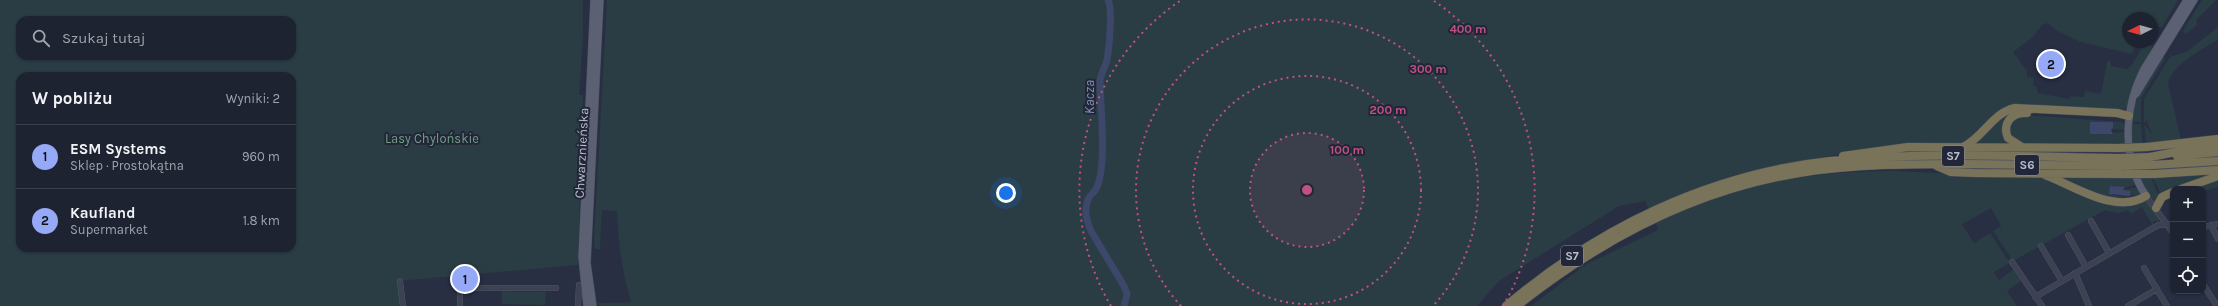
<!DOCTYPE html>
<html lang="pl">
<meta charset="utf-8">
<style>
body{margin:0;font-family:Karla,sans-serif;background:#2b2f3e;color:#f1f3f6}
.controls{position:absolute;right:12px;bottom:12px;display:grid;overflow:hidden;border-radius:8px;box-shadow:0 1px 3px #0004}
.controls button{width:36px;height:36px;display:grid;place-items:center;padding:0;border:0;border-bottom:1px solid #3c404d;background:#1e2332;color:#f1f3f6;font:20px sans-serif}
.compass{position:absolute;left:2122px;top:12px;width:36px;height:36px;border-radius:50%;background:#1e2332;box-shadow:0 1px 3px #0004;rotate:265deg}
.you{position:absolute;left:1006px;top:193px;width:14px;height:14px;margin:-10px;border:3px solid #fff;border-radius:50%;background:#1a73e8;box-shadow:0 0 0 6px #1a73e833}
.badge{display:grid;place-items:center;width:26px;height:26px;border-radius:50%;background:#96a9f6;color:#111;font-size:13px;font-weight:700}
.pin{position:absolute;translate:-50% -50%;border:2px solid #fff;box-shadow:0 1px 4px #0006}
.list{margin:0;padding:0;list-style:none}
h2{display:flex;justify-content:space-between;align-items:center;height:52px;margin:0;padding:0 16px;font-size:17px}
h2 small{font-size:13px;font-weight:400;color:#a1a4ac}
.list li{display:grid;grid-template-columns:26px 1fr auto;gap:12px;align-items:center;box-sizing:border-box;height:64px;padding:0 16px;border-top:1px solid #3c404d}
.list b{display:block;font-size:15px;white-space:nowrap}
.list p{margin:0;font-size:13px;white-space:nowrap;color:#a1a4ac}
.list em{font-size:13px;font-style:normal;color:#a1a4ac}
.icon{flex:none;width:22px;height:22px;fill:none;stroke:currentColor;stroke-width:2;stroke-linecap:round;stroke-linejoin:round}
.map{position:relative;flex:none;width:2218px;height:306px;overflow:hidden}
.search{position:absolute;background:#1e2332;box-shadow:0 1px 3px #0004;left:16px;top:16px;width:280px;height:44px;display:flex;align-items:center;gap:10px;box-sizing:border-box;padding:0 14px;border-radius:12px;color:#a1a4ac;font-size:15px}
.panel{position:absolute;background:#1e2332;box-shadow:0 1px 3px #0004;left:16px;top:72px;width:280px;height:180px;border-radius:12px}
.map>svg:first-child{display:block}
.green{fill:#2a3c44;fill-rule:evenodd}
.water{fill:#3d476a}
.lines{fill:none;stroke-linecap:round;stroke-linejoin:round}
.river{stroke:#3d476a;stroke-width:7}
.minor-casing{stroke:#5b5f70;stroke-width:6}
.major-casing{stroke:#464b5c;stroke-width:8}
.highway-casing{stroke:#474c5d;stroke-width:9}
.minor{stroke:#3d4253;stroke-width:5.5}
.major{stroke:#5b6073;stroke-width:7}
.highway{stroke:#79735a;stroke-width:8}
.highway-bridge-casing{stroke:#474c5d;stroke-width:9;stroke-linecap:butt}
.highway-bridge{stroke:#79735a;stroke-width:8}
.ring{fill:none;stroke:#bf5283;stroke-width:2;stroke-dasharray:2 4}
.labels{text-anchor:middle;stroke-width:4;stroke-linejoin:round;paint-order:stroke}
.shield{fill:#212638;stroke:#8c90a0;stroke-width:1}
.shield-label{font-size:12px;font-weight:bold;fill:#babecc}
.park-label{font-size:13px;fill:#729d84;stroke:#212638}
.street-label{font-size:13px;fill:#babecc;stroke:#212638}
.water-label{font-size:14px;font-style:italic;fill:#838eb2;stroke:#212638}
.centre{fill:#bf5283;stroke:#212638;stroke-width:2}
.ring-label{font-size:12px;text-anchor:middle;font-weight:bold;fill:#bf5283;stroke:#212638;stroke-width:4;stroke-linejoin:round;paint-order:stroke}
</style>
<div class="map">
<svg width="2218" height="306" viewBox="0 0 2218 306">
<rect width="100%" height="100%" fill="#282f43"/>
<path class="green" d="M0,0H583V37L579,95H583L578,265L399,281L402,306H0ZM20,20H292V56H20ZM20,76H292V248H20Z
M607,0H2178L2162,27H2152V18H2128V42H2139L2131,54L2081,42L2057,31L2048,23L2042,25L2033,37L2013,52L2027,71V77L2034,78L2033,86H2036L2038,93L2070,99L2071,96L2084,97L2085,91L2101,94L2107,62L2110,61L2111,66L2127,69L2132,65L2144,44L2151,45L2152,49L2137,76L2127,106L2123,110L2020,106L1966,143L1851,152L1775,166L1732,176L1649,209L1645,201L1619,206L1499,281L1477,306H599L598,303L631,302C622,272 618,242 617,211L602,210L600,249H595L594,239Z
M2202,0H2216L2196,20L2197,25L2186,34L2183,31Z
M2218,27V40C2203,48 2171,66 2168,83L2181,140L2146,145L2144,124L2152,134L2146,119V122H2144V99L2170,57L2188,51Z
M2164,56L2165,59L2141,98V122H2133C2127,107 2155,70 2164,56Z
M2036,111L2006,120L2013,145H1971L2004,114Z
M2026,115L2122,122L2125,125L2124,130L2111,129L2090,134L2124,132L2127,160L2136,185L2123,188L2110,186L2112,195L2123,196V190L2138,187L2140,191L2139,195L2108,198L2054,176L2120,178L2125,172L2119,145L2024,144L2016,142L2008,132L2011,120Z
M2132,124H2141L2144,160L2159,197L2156,203C2142,187 2123,145 2132,124Z
M1896,171L2042,178L2085,197L2148,202L2160,217L2158,223L2156,220L2153,222V226L2142,207L2131,214L2128,210L2118,213L2105,210L2013,261L1993,231L2001,226L1991,208L1962,224L1974,243L1990,233L2010,263L1994,272L1999,280L2013,270L2021,281L2007,291L2017,306H1531L1585,265L1658,230L1655,221C1692,207 1729,192 1768,183C1810,174 1854,171 1896,171Z
M2218,174L2161,195L2153,178H2164V176Z
M2218,178V187L2203,191V189H2186Z
M502,291L546,292L545,305L502,304Z"/>
<path class="water" d="M2090,122H2113V128L2111,130L2113,134H2090Z
M2110,186L2125,187L2123,190L2130,191V196L2109,194Z"/>
<g class="lines">
<path class="river" d="M1093,193C1109,178 1100,104 1100,80C1101,74 1105,67 1107,60C1109,48 1113,9 1108,0
M1090,196C1083,208 1086,219 1091,231L1124,286L1127,294L1124,306"/>
<g class="minor-casing">
<path id="minor" d="M2146,196L2173,233
M2091,221L2109,253
M2211,225L2218,239
M2203,227L2218,224
M2068,235L2086,267
M2041,246L2062,281
M2012,262L2042,306
M2144,268L2167,306
M2075,273L2089,306
M400,281L403,306
M2203,284L2217,306
M2035,297L2153,228L2159,225L2168,224
M460,306V291L463,288H556
M578,306L579,285
M2128,306L2157,289"/>
</g>
<g class="major-casing">
<path id="major" d="M2136,94L2194,0
M2146,196C2121,158 2124,108 2144,69L2187,0
M587,306L582,257L594,0
M593,306L587,263L600,0"/>
</g>
<g class="highway-casing">
<path id="highway" d="M1963,147C1984,137 1992,113 2015,108L2117,113L2129,116
M2022,147L2008,138C2002,124 2011,112 2027,113
M2147,147L2218,139
M1843,156L1908,147L2119,148
M2177,156L2218,152
M2150,157L2218,144
M2152,165L2218,161
M1937,166L1951,172L1974,173L2126,174
M2154,174L2218,170
M2045,175C2075,186 2115,215 2146,196
M2181,189L2218,176
M2156,208L2162,197L2173,192
M1506,306C1598,228 1709,174 1830,161C1926,151 2025,157 2122,158
M1517,306C1600,240 1694,190 1799,173C1854,164 1910,164 1966,164C2018,165 2071,165 2123,166"/>
</g>
<use href="#minor" class="minor"/>
<use href="#major" class="major"/>
<use href="#highway" class="highway"/>
<g class="highway-bridge-casing">
<path id="highway-bridge" d="M2119,148L2147,147
M2122,158L2150,157
M2123,166L2152,165
M2126,174H2154"/>
</g>
<use href="#highway-bridge" class="highway-bridge"/>
</g>
<circle cx="1307" cy="190" r="57" fill="#bf5283" fill-opacity=".12"/>
<g class="ring">
<circle cx="1307" cy="190" r="57"/>
<circle cx="1307" cy="190" r="114"/>
<path d="M1181 306A171 171 0 1 1 1433 306"/>
<path d="M1111 306A228 228 0 0 1 1180 1M1434 1A228 228 0 0 1 1503 306"/>
</g>
<g class="labels">
<g class="shield">
<rect x="1942" y="146" width="22" height="20" rx="3"/>
<rect x="2015" y="155" width="24" height="20" rx="3"/>
<rect x="1561" y="246" width="22" height="20" rx="3"/>
</g>
<g class="shield-label">
<text x="1953" y="160">S7</text>
<text x="2027" y="169">S6</text>
<text x="1572" y="260">S7</text>
</g>
<g class="park-label">
<text x="432" y="143">Lasy Chylońskie</text>
</g>
<g class="street-label">
<text transform="translate(581 153) rotate(-87)" y="5">Chwarznieńska</text>
</g>
<g class="water-label">
<text transform="translate(1089 97) rotate(-90)" y="5">Kacza</text>
</g>
</g>
<circle cx="1307" cy="190" r="6" class="centre"/>
<g class="ring-label">
<text x="1468" y="33">400 m</text>
<text x="1428" y="73">300 m</text>
<text x="1388" y="114">200 m</text>
<text x="1347" y="154">100 m</text>
</g>
</svg>
<div class="controls">
<button>+</button>
<button>−</button>
<button><svg class="icon" aria-label="locate" viewBox="0 0 24 24"><circle cx="12" cy="12" r="6"/><path d="M12 2v4M12 18v4M2 12h4M18 12h4"/></svg></button>
</div>
<svg class="compass" viewBox="-18 -18 36 36"><path d="M0-13l5 13h-10z" fill="#e53935"/><path d="M0 13l5-13h-10z" fill="#a1a4ac"/></svg>
<div class="you"></div>
<div class="pin badge" style="left:465px;top:279px">1</div>
<div class="pin badge" style="left:2051px;top:64px">2</div>
<div class="search"><svg class="icon" aria-label="search" viewBox="0 0 24 24"><circle cx="10" cy="10" r="6"/><path d="M15 15l6 6"/></svg>Szukaj tutaj</div>
<section class="panel">
<h2>W pobliżu<small>Wyniki: 2</small></h2>
<ul class="list">
<li><span class="badge">1</span><div><b>ESM Systems</b><p>Sklep · Prostokątna</p></div><em>960 m</em></li>
<li><span class="badge">2</span><div><b>Kaufland</b><p>Supermarket</p></div><em>1.8 km</em></li>
</ul>
</section>
</div>
